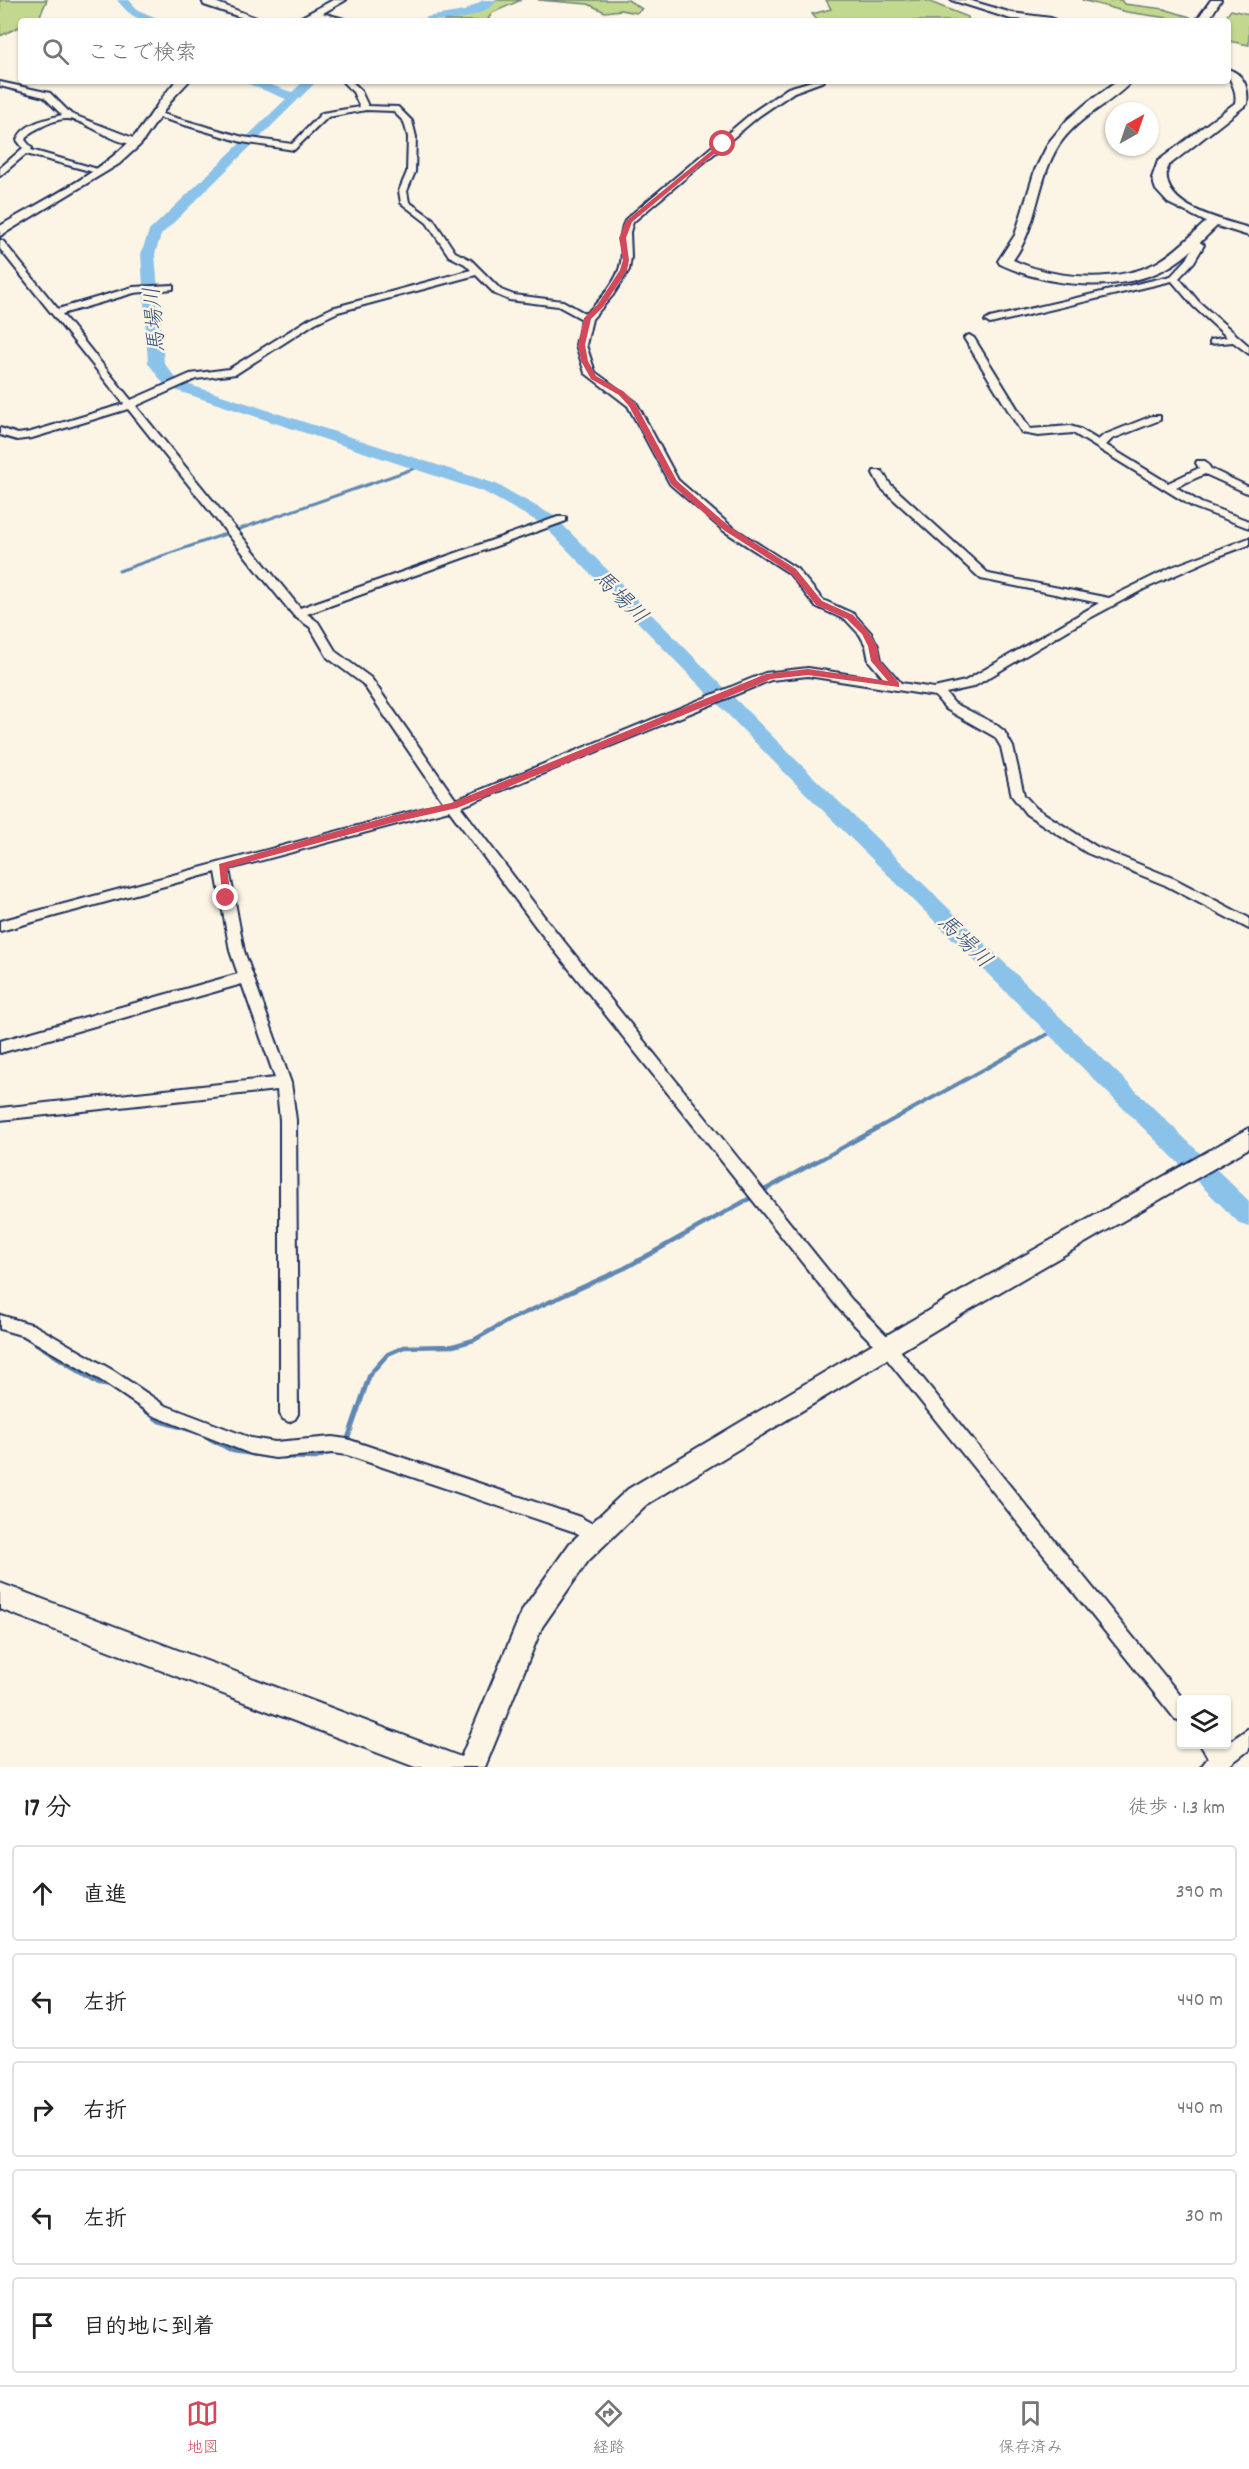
<!DOCTYPE html>
<html lang="ja">
<meta charset="utf-8">
<style>
body{margin:0;font-family:Dekko,"Klee One",sans-serif;background:#f2f2f2;color:#222}
.controls{position:absolute;right:18px;bottom:18px;display:grid;overflow:hidden;border-radius:6px;box-shadow:0 2px 4px #0004}
.controls button{width:54px;height:54px;display:grid;place-items:center;padding:0;border:0;border-bottom:2px solid #e0e0e0;background:#fff;color:#222;font:30px sans-serif}
.compass{position:absolute;left:1105px;top:102px;width:54px;height:54px;border-radius:50%;background:#fff;box-shadow:0 2px 4px #0004;rotate:40deg}
.stop{position:absolute;width:18px;height:18px;margin:-14px;border:4px solid #d1495b;border-radius:50%;background:#fff}
.stop.end{background:#d1495b;border-color:#fff;box-shadow:0 2px 6px #0008}
.list{margin:0;padding:0;list-style:none}
h2{display:flex;justify-content:space-between;align-items:center;height:78px;margin:0;padding:0 24px;font-size:26px}
h2 small{font-size:20px;font-weight:400;color:#767676}
.list li{display:grid;grid-template-columns:39px 1fr auto;gap:18px;align-items:center;box-sizing:border-box;height:96px;margin:0 12px 12px;padding:0 12px;border:2px solid #e0e0e0;border-radius:6px}
.list b{display:block;font-size:22px;white-space:nowrap}
.list em{font-size:20px;font-style:normal;color:#767676}
.icon{flex:none;width:33px;height:33px;fill:none;stroke:currentColor;stroke-width:2;stroke-linecap:round;stroke-linejoin:round}
.map{position:relative;flex:none;width:1249px;height:1767px;overflow:hidden}
.search{position:absolute;background:#fff;box-shadow:0 2px 4px #0004;left:18px;right:18px;top:18px;height:66px;display:flex;align-items:center;gap:15px;box-sizing:border-box;padding:0 21px;border-radius:6px;color:#767676;font-size:22px}
.sheet{height:618px;background:#fff}
nav{display:flex;justify-content:space-around;align-items:center;box-sizing:border-box;height:84px;border-top:2px solid #e0e0e0;background:#fff;font-size:16px;color:#767676}
nav a{display:grid;justify-items:center;gap:3px}
nav .on{color:#d1495b}
.map>svg:first-child{display:block}
.green{fill:#c2d88e;stroke:#6e8476;stroke-width:1.5}
.lines{fill:none;stroke-linecap:round;stroke-linejoin:round}
.stream-far2{stroke:#5e87b1;stroke-width:3}
.stream-far1{stroke:#5e87b1;stroke-width:4}
.stream{stroke:#5e87b1;stroke-width:4.5}
.river{fill:#8bc2e9;fill-rule:evenodd}
.street-casing{stroke:#1b2f5e;stroke-width:4}
.secondary-casing{stroke:#1b2f5e;stroke-width:4}
.street{fill:#fcf5e5;fill-rule:evenodd}
.secondary{fill:#fcf5e5;fill-rule:evenodd}
.route{fill:#d1495b}
.labels{text-anchor:middle;stroke-width:5;stroke-linejoin:round;paint-order:stroke}
.water-label{font-size:22px;font-style:italic;fill:#375481;stroke:#fcf5e5}
</style>
<div class="map">
<svg width="1249" height="1767" viewBox="0 0 1249 1767">
<rect width="100%" height="100%" fill="#fcf5e5"/>
<filter id="ink" filterUnits="userSpaceOnUse"><feTurbulence type="fractalNoise" baseFrequency=".0167" numOctaves="2"/><feDisplacementMap in="SourceGraphic" scale="12" xChannelSelector="R" yChannelSelector="G"/><feConvolveMatrix kernelMatrix="1 2 1 2 8 2 1 2 1" color-interpolation-filters="sRGB"/></filter>
<g filter="url(#ink)">
<path class="green" d="M0,0H47L38,20L21,21V26L0,36Z
M496,0H521L492,13L487,21H443L475,12Z
M538,0H628L642,9L636,13L621,10L605,12L588,4Z
M826,0H925L968,17L969,21H818L812,14L831,9Z
M1082,0H1121L1124,4L1164,9L1190,17L1188,21L1127,12Z
M1231,10L1249,14V45L1228,41V21H1222Z"/>
<g class="lines">
<path class="stream-far2" d="M119,571L424,465"/>
<path class="stream-far1" d="M818,1161L1057,1029"/>
<path class="stream" d="M761,1192L821,1159
M20,1333L99,1384L112,1386
M130,1399L159,1421L194,1431
M201,1434L233,1451L266,1456
M347,1441L370,1374L388,1354L404,1347L453,1346L474,1340L509,1320L625,1268L754,1196
M280,1457L316,1458L337,1450"/>
<path class="river" d="M117,0H129L138,10L164,21C140,21 132,19 117,0Z
M483,0H498C478,21 448,21 421,21L427,17L464,11Z
M241,81H259L292,92L304,81H317L161,235L155,254L164,363L175,377L190,385L496,484L554,516L791,755L1249,1201V1227L1240,1224L777,765L542,524L484,492L178,391L163,383L148,363L141,254L149,231L286,99Z"/>
<g class="street-casing">
<path id="street" d="M202,0H210L264,21H252L204,5Z
M315,11L344,19L345,21H333L312,15L311,13Z
M342,81H351L360,89L368,106L398,107L412,121L416,137L415,172L407,191L409,202L433,219L455,252L471,260L501,290L514,295L563,301L586,314C600,300 618,281 621,262C624,246 617,234 626,219L753,112L788,88L812,81H824L794,92L759,116L633,222L630,232L631,257L629,270L613,295L592,319L586,345L595,372L636,402L678,480L732,527L797,569L823,600L854,614L871,633L878,646L881,660L901,683L934,688L965,681L1099,603L981,579L881,488L873,473L874,471H882L890,484L989,574L1109,598L1172,567L1249,538V545L1216,557L1144,589L1075,626L973,687L946,693L954,703L995,724L1004,731L1013,747L1024,795L1036,808L1097,847L1175,879L1249,918V929L1165,885L1087,853L1026,814L1012,796L1001,747L995,737L946,709L935,696L808,676L771,680L461,807L546,919L851,1299L894,1343L1184,1700H1182V1721L1175,1719L882,1353L839,1309L536,927L449,810L229,869L244,951L291,1083L296,1120L298,1414L295,1419L289,1422L283,1419L280,1414V1120L277,1090L0,1120V1108L275,1078L242,984L0,1053V1041L238,974L230,951L216,872L0,931V921L444,803L363,684L328,658L310,627L294,616L267,583L128,409L32,438L17,440L0,435V428L18,434L31,432L124,404L0,249V240L3,241L58,309L133,287L173,285V289L134,293L62,314L131,400L190,374L229,369L309,319L332,308L471,270L465,264L449,256L427,223L401,203L399,191L407,172L408,137L404,122L393,111L366,110L328,117L294,150L242,142L151,115L155,112L243,137L292,144L322,113L360,107L353,92ZM476,275L495,294L509,300L558,306L582,319L576,345L585,373L628,406L670,484L724,531L789,573L815,606L846,620L860,635L866,646L869,661L885,680L808,668L765,673L456,800L371,678L336,652L318,622L307,614L566,521V517H558L300,608L136,406L196,379L236,374L315,323L338,312Z
M0,82L50,93L71,114L141,141C123,153 86,118 66,119C58,119 46,124 39,128C33,131 28,133 25,140L32,148L31,150L101,170V174L26,154L0,176V168L23,148L17,140C23,123 47,119 62,115L44,97L0,86Z
M1193,238L1204,245L1194,262L1179,278L1199,302L1249,346V354L1233,342L1210,344V340L1227,337L1193,306L1172,281L990,324L985,321L990,318L1171,276L1187,259L1194,246L1188,241Z
M969,335L974,338L1030,429L1070,426L1080,429L1098,440L1104,435L1152,416H1160V420L1112,439L1106,445L1168,483L1199,468L1196,463L1197,461H1205L1211,469L1249,487V494L1205,474L1176,487L1201,503L1249,521V528L1193,507L1073,433L1038,436L1022,433L964,338Z
M0,1315L34,1325L114,1371L164,1405L251,1438L275,1442L332,1437L347,1439L580,1517L602,1529L605,1535L602,1541L596,1543L575,1532L347,1455L332,1453L275,1458L251,1454L152,1415L102,1381L24,1336L0,1329Z
M1249,1728V1750L1227,1767H1201L1208,1758L1200,1744L1223,1746Z"/>
</g>
<g class="secondary-casing">
<path id="secondary" d="M333,0H346L309,21H294Z
M951,0H968L1012,13L1051,18L1057,21L1011,19Z
M1211,0H1221L1208,21H1196Z
M1228,69C1244,74 1249,88 1247,104L1168,166C1157,206 1220,219 1249,228V236L1217,226C1201,241 1186,258 1167,268C1118,294 1049,287 1000,264L998,261L1015,235L1035,170L1049,142L1067,120L1088,102L1118,81H1132C1110,105 1078,116 1059,145C1036,181 1039,225 1013,260C1054,279 1114,284 1156,263C1175,253 1190,236 1206,222L1168,203L1156,190L1152,178L1158,161L1235,103C1238,88 1228,82 1228,69Z
M176,81H189L173,98L141,144L119,164L0,236V226C42,201 97,175 131,140C148,122 159,99 176,81Z
M1249,1128V1148L967,1311L646,1505L588,1561L542,1627L485,1767H415L0,1609V1583L461,1757L523,1609L570,1543L628,1489L951,1297Z"/>
</g>
<use href="#street" class="street"/>
<use href="#secondary" class="secondary"/>
</g>
</g>
<path class="route" d="M721,143L726,144L632,222L626,238L629,260L627,270L603,307L591,319L585,345L588,361L596,376L624,392L635,403L677,481L730,527L796,569L822,601L853,615L868,631L877,646L879,660L899,683V687L808,675L771,679L457,808L391,823L227,868L231,898L223,901L219,864L391,816L451,803L766,674L808,669L888,681L871,661L868,646L862,634L847,619L816,605L791,573L725,531L671,484L629,406L619,395L591,379L581,361L578,345L584,318L598,304L620,270L623,260L619,238L626,221Z"/>
<g class="labels">
<g class="water-label">
<text transform="translate(153 320) rotate(-95)" y="8">馬場川</text>
<text transform="translate(622 596) rotate(45)" y="8">馬場川</text>
<text transform="translate(966 940) rotate(44)" y="8">馬場川</text>
</g>
</g>
</svg>
<div class="controls">
<button><svg class="icon" aria-label="layers" viewBox="0 0 24 24"><path d="M12 4l9 5-9 5-9-5zM3 14l9 5 9-5"/></svg></button>
</div>
<svg class="compass" viewBox="-18 -18 36 36"><path d="M0-13l5 13h-10z" fill="#e53935"/><path d="M0 13l5-13h-10z" fill="#767676"/></svg>
<div class="stop" style="left:723px;top:144px"></div>
<div class="stop end" style="left:226px;top:898px"></div>
<div class="search"><svg class="icon" aria-label="search" viewBox="0 0 24 24"><circle cx="10" cy="10" r="6"/><path d="M15 15l6 6"/></svg>ここで検索</div>
</div>
<section class="sheet">
<h2>17 分<small>徒歩 · 1.3 km</small></h2>
<ul class="list">
<li><svg class="icon" aria-label="ahead" viewBox="0 0 24 24"><path d="M12 20V5M6 11l6-6 6 6"/></svg><div><b>直進</b></div><em>390 m</em></li>
<li><svg class="icon" aria-label="left" viewBox="0 0 24 24"><path d="M17 20v-9H6M10 6l-5 5 5 5"/></svg><div><b>左折</b></div><em>440 m</em></li>
<li><svg class="icon" aria-label="right" viewBox="0 0 24 24"><path d="M7 20v-9h11M14 6l5 5-5 5"/></svg><div><b>右折</b></div><em>440 m</em></li>
<li><svg class="icon" aria-label="left" viewBox="0 0 24 24"><path d="M17 20v-9H6M10 6l-5 5 5 5"/></svg><div><b>左折</b></div><em>30 m</em></li>
<li><svg class="icon" aria-label="arrive" viewBox="0 0 24 24"><path d="M6 21V4h12l-3 4 3 4H6"/></svg><div><b>目的地に到着</b></div></li>
</ul>
</section>
<nav>
<a class="on"><svg class="icon" aria-label="map" viewBox="0 0 24 24"><path d="M3 6l6-2 6 2 6-2v14l-6 2-6-2-6 2zM9 4v14M15 6v14"/></svg>地図</a>
<a><svg class="icon" aria-label="directions" viewBox="0 0 24 24"><path d="M12 3l9 9-9 9-9-9zM9 14v-3h6M13 9l2 2-2 2"/></svg>経路</a>
<a><svg class="icon" aria-label="saved" viewBox="0 0 24 24"><path d="M7 4h10v16l-5-4-5 4z"/></svg>保存済み</a>
</nav>
